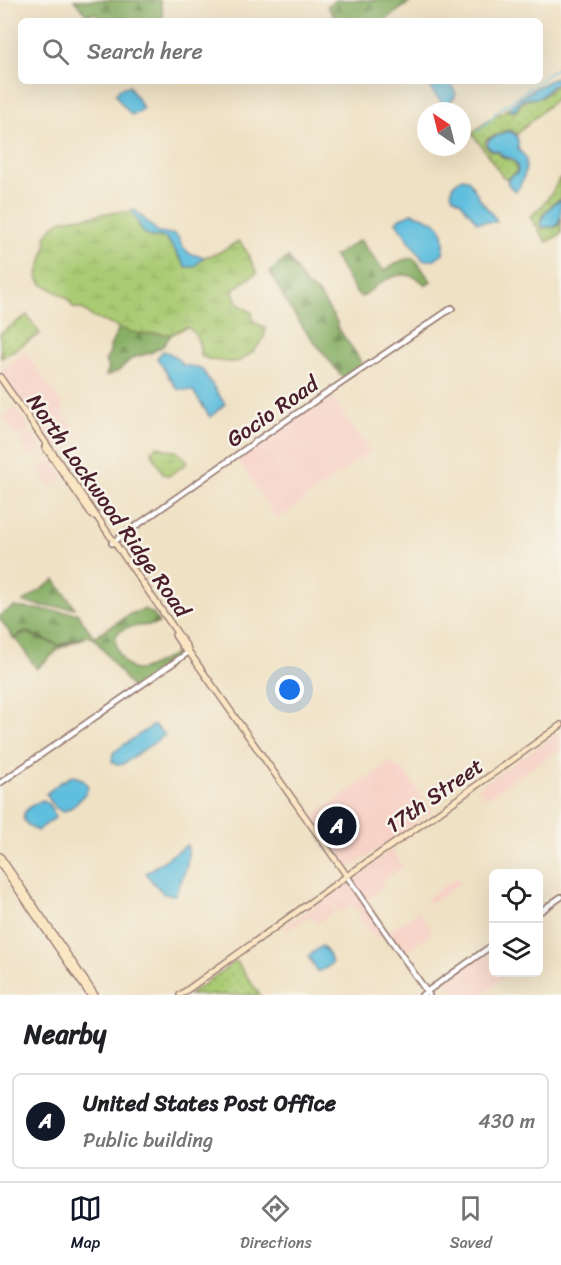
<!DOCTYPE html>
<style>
body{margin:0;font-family:Sriracha,sans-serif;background:#f2f2f2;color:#202124}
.controls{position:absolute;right:18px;bottom:18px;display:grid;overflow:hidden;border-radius:9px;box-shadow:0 6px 24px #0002}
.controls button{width:54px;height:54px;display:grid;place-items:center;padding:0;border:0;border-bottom:2px solid #e0e0e0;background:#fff;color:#202124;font:30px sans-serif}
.compass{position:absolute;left:417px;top:102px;width:54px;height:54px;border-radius:50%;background:#fff;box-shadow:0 6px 24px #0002;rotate:325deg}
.you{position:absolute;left:290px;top:690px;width:21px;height:21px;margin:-15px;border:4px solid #fff;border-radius:50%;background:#1a73e8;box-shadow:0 0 0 9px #1a73e833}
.badge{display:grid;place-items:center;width:39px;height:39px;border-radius:50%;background:#111827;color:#fff;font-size:20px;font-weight:700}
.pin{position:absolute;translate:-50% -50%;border:3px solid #fff;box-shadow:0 2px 6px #0006}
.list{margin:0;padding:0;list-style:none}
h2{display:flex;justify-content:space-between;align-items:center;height:78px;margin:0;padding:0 24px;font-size:26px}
h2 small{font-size:20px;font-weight:400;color:#757577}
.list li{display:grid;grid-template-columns:39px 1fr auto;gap:18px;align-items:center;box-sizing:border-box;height:96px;margin:0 12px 12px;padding:0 12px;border:2px solid #e0e0e0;border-radius:9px}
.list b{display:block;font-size:22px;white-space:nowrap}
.list p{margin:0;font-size:20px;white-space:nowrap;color:#757577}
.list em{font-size:20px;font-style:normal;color:#757577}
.icon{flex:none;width:33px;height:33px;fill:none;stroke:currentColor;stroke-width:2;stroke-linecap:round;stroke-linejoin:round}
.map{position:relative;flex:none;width:561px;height:995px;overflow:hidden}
.search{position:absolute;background:#fff;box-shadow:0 6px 24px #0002;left:18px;right:18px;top:18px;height:66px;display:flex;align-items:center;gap:15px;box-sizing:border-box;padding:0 21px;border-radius:9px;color:#757577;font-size:22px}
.sheet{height:186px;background:#fff}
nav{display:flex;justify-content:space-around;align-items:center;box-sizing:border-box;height:84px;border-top:2px solid #e0e0e0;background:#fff;font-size:16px;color:#757577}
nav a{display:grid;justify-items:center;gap:3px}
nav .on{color:#111827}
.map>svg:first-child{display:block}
.built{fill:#f7d1c6}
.green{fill:url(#green-dots);stroke:#7a754f;stroke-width:1.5}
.forest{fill:url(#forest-firs);stroke:#686748;stroke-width:1.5}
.wetland{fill:url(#wetland-marsh);stroke:#7a754f;stroke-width:1.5}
.water{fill:#60bfde;stroke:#556f84;stroke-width:1.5}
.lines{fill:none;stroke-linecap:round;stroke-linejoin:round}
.stream{stroke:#60bfde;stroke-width:1.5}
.tertiary-casing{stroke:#9c8078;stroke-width:8}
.secondary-casing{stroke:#9c8078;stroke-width:8}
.tertiary{stroke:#fff;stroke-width:4.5}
.secondary{stroke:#fbe6c4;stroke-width:5}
.labels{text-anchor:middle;stroke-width:5;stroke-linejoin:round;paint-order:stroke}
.street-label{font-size:22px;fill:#4a1f2b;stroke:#f7f3e8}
</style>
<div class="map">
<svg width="561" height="995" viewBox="0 0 561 995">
<defs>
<pattern id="green-dots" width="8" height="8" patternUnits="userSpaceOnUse" patternTransform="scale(1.5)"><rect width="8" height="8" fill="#aacb73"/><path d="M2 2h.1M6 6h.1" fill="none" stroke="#94ae64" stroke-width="1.8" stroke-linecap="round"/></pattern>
<pattern id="forest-firs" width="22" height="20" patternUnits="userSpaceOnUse" patternTransform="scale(1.5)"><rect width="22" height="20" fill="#87af65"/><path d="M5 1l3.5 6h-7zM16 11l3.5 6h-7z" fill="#708e53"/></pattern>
<pattern id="wetland-marsh" width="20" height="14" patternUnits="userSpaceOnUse" patternTransform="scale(1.5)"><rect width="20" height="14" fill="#aacb73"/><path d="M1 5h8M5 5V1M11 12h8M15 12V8" fill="none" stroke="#94ae64"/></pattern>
</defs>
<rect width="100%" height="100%" fill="#f7f3e8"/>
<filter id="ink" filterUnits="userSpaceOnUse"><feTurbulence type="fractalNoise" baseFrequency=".0167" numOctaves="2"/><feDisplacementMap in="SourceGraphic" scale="12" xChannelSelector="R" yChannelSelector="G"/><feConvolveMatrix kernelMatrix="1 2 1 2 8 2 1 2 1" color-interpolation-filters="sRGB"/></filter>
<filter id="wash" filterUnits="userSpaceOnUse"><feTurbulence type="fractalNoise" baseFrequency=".008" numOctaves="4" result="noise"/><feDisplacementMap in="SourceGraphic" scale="24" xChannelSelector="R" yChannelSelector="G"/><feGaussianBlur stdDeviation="1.35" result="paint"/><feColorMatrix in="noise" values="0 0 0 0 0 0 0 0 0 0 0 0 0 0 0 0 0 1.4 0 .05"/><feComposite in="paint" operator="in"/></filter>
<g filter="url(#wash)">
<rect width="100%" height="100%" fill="#efe1c4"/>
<path class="built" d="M26,352L64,408L62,411L79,435L56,451L0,373V371Z
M330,395L370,451L277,520L237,458Z
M15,407L31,430L17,438L4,417Z
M31,432H32L64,477L50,486L40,470L52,462L44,449L31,457L19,440L29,434L33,435V434Z
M561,731V749L486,798L478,788Z
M390,762L405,772L432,811L381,847L349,868H346L311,818Z
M392,850L403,867L382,881L385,887L366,900L388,932L429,904L427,898L456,878L460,883L419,912L433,932L402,954L351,879Z
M349,881L384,933L375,939L353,906L340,913L327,896Z
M326,898L335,911L317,923L310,916L287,930L284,927Z
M485,952L493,964L494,972L500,973L504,978L481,995H456L446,979Z"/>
<path class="green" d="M561,80V94L517,134C515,133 511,130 508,130C503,130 504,132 500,134C497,136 493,136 490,137C479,143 489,152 498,152C500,154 501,157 504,158C512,162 518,159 516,172L507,179L503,177L472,133L490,119L509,108L510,111L515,112L523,101L542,97Z
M561,178V199C555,201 554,203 550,207C543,214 542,214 540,223L541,227L544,228L556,227L560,224L561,217V234L547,242L530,217C544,205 551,196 559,179Z
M27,315L40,334L1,358L0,334Z
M236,961L260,995H189Z"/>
<path class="forest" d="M74,0H160L164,20L111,21L109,19H100L96,13L87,15Z
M336,0H413L384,21H338L327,6Z
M360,240L384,271C394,266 403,256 415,259L431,281L426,285C422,282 418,278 414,277C395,269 376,286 362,297L356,293L334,256Z
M288,257L307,286L319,294L337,322V327L355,352L363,366L344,379L305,330L289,307L270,272Z
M119,327C138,335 152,332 171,335L163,346L150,353L132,358L118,371L106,376L108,368L105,361L110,353V347Z
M55,580L75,608L41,606L23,602Z
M13,607L77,613L94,637L130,614L145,609L154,615L159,623C148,628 128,623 118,633C110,642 125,671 137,670C146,670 167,658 176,653L179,652L181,654L132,688L98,643L93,638L86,636L59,645L27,632L20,634L14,639L0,619V616Z
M27,633L59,646L86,637L60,648L37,669L16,639L20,635Z"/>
<path class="wetland" d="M132,211L143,232L151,236H158L167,239L180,259L194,267L204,257L216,254L239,241L247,252L257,273L235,288L233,292L237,303L252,313L253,321L266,329C265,341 251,356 239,361C232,364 208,360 201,356C200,345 198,335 188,327L180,330L171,335L158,333L144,334L131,332L92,317L84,310L73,307L67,298L42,284L37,278L47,243L45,237C58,218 62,219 85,217C93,216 100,214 108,213C116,212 124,213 132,211Z
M158,446L167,450L176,451L186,459L187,463L169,476L163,474L151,451Z"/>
<path class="water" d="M557,77L560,78L559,81C557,83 554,84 551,87C547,90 545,95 540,97C526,102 524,92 516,110H510V106C526,92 538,86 557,77Z
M440,81H450L456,94L454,98L446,105L442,103L430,88Z
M129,86L143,108L138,113L131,115L119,100L116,94L120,88Z
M508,131C519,134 518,139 518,149C520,152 523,154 525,157C529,166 522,185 516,191L511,188L507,182L510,177L518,172L517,165L514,161L511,158L504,157L498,151L492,150L487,146L488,141L490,139Z
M462,178L468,179L482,202L496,219L497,222H477L460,201L453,197L451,192L454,184Z
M561,200V215L558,224L554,227H543L541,223C544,210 549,212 554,203Z
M135,210L159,233L174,234L178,237L183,247L190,254L204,257L194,267H186L167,239L158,236L151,237L143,232L132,211Z
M412,213C436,220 448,226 443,253L433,260H423L396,222L400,218Z
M163,351C173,353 177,358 183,365L201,368L225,404L210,417L193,391L177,389L157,358Z
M154,725L165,735L123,764L117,765L112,762L113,753L132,739Z
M72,776C80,777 86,780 88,788C81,800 75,807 62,812L55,807L46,794L59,783Z
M43,800C50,803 53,811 55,818L37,831C13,819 24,808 43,800Z
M187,845C192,859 181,882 175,895L164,894L150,879L146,873Z
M322,946L329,954L332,963L326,968L318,972L308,956Z"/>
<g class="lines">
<path class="stream" d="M540,80L558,67
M477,131L495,116V113L497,111L539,81"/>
</g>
</g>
<g filter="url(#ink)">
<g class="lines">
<g class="tertiary-casing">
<path id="tertiary" d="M112,543L265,435L452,308
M0,783L189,652
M347,876L429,995
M538,913L561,897
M422,995L494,944"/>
</g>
<g class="secondary-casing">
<path id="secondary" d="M0,377L187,647L189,652L347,876
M45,447L93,516
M175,635L184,649L189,652
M0,856L95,995
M0,863L90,995
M180,995L354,871L428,820L561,725"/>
</g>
<use href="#tertiary" class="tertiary"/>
<use href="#secondary" class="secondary"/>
</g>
</g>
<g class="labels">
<g class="street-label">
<text transform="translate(272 411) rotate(-35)" y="8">Gocio Road</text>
<text transform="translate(109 505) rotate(55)" y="8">North Lockwood Ridge Road</text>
<text transform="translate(434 795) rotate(-35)" y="8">17th Street</text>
</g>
</g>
</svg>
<div class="controls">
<button><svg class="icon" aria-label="locate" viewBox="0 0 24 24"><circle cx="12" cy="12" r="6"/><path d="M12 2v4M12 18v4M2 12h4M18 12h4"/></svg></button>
<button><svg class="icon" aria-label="layers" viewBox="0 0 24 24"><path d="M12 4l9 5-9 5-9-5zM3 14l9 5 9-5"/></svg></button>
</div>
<svg class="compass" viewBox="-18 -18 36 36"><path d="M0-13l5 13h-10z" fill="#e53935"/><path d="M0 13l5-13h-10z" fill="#757577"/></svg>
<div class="you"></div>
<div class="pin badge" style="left:337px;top:826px">A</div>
<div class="search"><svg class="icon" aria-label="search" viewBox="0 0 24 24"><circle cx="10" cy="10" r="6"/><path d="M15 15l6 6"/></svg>Search here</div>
</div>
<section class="sheet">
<h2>Nearby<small></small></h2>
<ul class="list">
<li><span class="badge">A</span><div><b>United States Post Office</b><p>Public building</p></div><em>430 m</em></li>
</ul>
</section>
<nav>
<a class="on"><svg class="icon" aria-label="map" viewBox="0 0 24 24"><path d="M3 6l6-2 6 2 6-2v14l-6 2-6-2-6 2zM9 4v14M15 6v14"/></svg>Map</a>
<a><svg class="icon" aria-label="directions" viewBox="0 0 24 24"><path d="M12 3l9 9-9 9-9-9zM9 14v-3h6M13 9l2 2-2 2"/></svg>Directions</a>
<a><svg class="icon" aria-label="saved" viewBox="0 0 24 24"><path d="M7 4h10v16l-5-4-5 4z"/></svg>Saved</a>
</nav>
